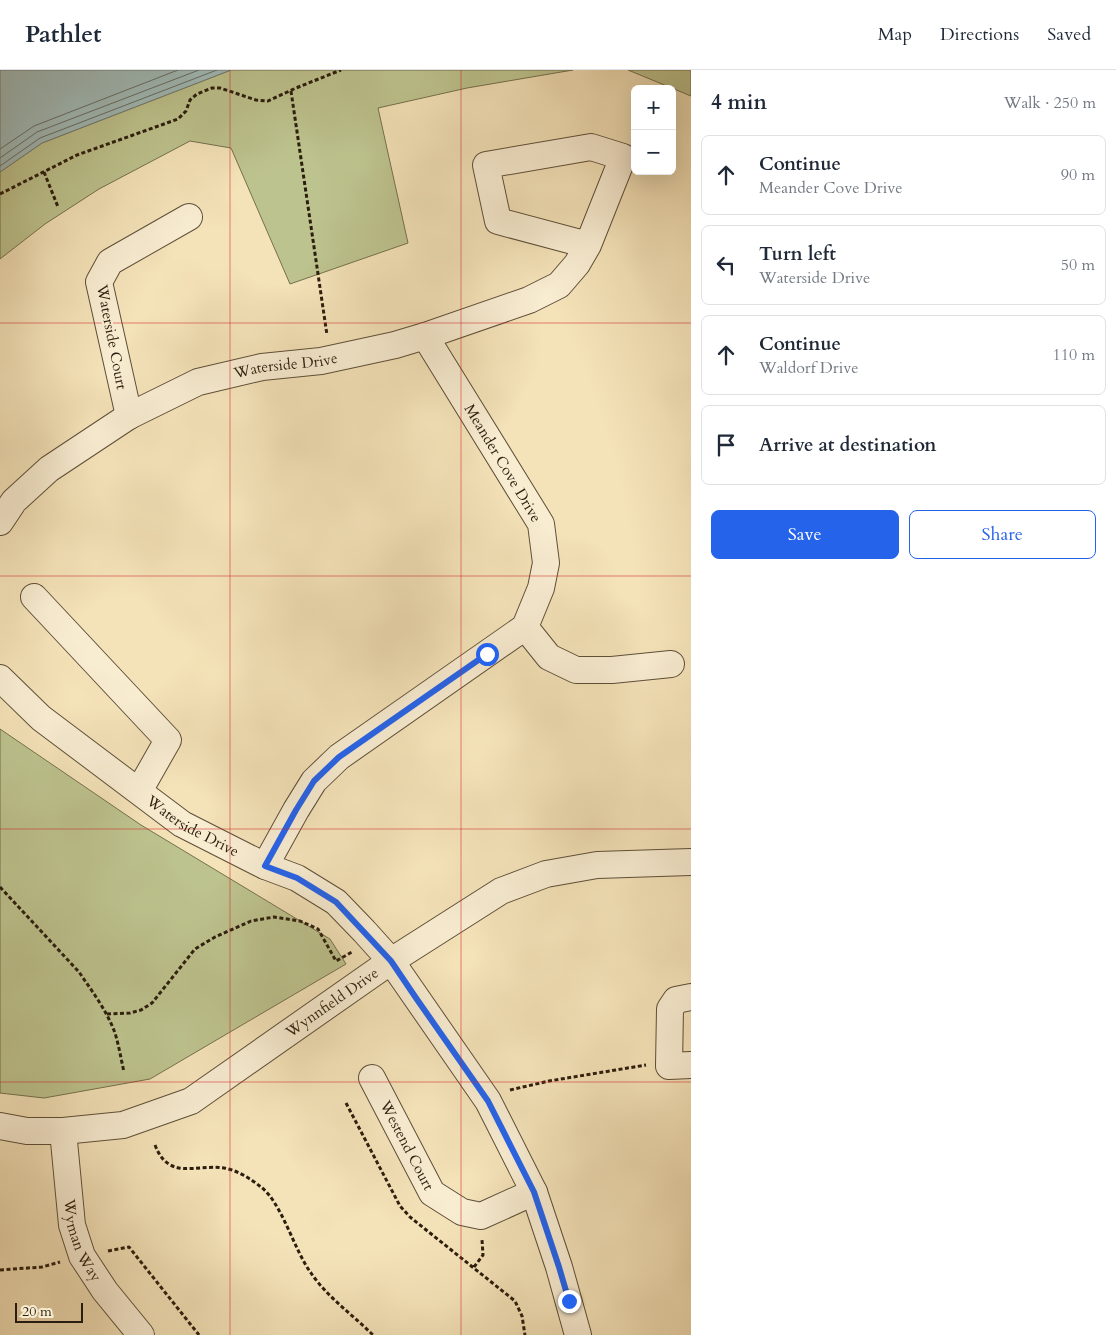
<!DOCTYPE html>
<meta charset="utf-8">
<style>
body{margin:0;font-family:Cardo,serif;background:#f2f2f3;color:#1f2937}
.controls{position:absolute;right:15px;top:15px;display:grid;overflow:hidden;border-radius:8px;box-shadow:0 5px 20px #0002}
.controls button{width:45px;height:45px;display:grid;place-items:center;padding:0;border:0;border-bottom:1px solid #e0e1e3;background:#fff;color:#1f2937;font:25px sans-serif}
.scale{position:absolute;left:15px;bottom:12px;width:68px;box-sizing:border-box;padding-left:5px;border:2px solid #2c1e0e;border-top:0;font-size:14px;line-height:18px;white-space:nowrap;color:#2c1e0e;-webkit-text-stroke:4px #f8ecd1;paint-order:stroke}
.stop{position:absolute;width:15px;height:15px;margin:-11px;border:4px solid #2563eb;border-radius:50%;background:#fff}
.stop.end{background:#2563eb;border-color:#fff;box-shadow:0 1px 5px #0008}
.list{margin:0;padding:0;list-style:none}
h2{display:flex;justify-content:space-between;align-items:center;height:65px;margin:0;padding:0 20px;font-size:21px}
h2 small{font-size:16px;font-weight:400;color:#747a83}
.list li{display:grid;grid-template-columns:32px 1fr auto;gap:15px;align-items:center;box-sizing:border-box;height:80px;margin:0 10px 10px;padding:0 10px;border:1px solid #e0e1e3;border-radius:8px}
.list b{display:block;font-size:19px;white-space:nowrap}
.list p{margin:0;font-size:16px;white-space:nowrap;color:#747a83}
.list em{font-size:16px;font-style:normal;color:#747a83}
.actions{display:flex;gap:10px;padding:15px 20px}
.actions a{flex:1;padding:11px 0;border:1px solid #2563eb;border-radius:8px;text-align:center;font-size:18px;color:#2563eb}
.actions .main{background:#2563eb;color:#fff}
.icon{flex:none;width:28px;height:28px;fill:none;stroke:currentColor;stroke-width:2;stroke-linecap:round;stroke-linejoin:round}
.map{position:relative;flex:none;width:691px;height:1265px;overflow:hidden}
header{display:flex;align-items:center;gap:30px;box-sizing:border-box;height:70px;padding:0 25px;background:#fff;border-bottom:1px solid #e0e1e3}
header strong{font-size:24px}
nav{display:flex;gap:28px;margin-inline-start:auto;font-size:18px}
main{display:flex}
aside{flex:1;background:#fff}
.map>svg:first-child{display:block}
.green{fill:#bdc38e;stroke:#74704e}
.water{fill:#a0bbb9;stroke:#727c75}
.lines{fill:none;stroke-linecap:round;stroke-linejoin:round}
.shore{stroke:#666c64;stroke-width:1}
.minor-casing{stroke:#5e4f38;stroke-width:28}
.path{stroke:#2c1e0e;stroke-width:3;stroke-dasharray:4 2.5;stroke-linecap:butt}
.minor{stroke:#f8ecd1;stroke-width:26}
.route{stroke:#2563eb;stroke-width:6}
.grid{fill:none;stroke:#d62828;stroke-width:1;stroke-opacity:0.55}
.labels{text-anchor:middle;stroke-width:4.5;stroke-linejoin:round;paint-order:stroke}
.street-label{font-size:15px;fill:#2c1e0e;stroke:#f8ecd1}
</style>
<header>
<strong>Pathlet</strong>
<nav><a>Map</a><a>Directions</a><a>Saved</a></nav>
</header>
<main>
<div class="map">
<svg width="691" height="1265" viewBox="0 0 691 1265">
<rect width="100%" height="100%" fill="#f4e2b8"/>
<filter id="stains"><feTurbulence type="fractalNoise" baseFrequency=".004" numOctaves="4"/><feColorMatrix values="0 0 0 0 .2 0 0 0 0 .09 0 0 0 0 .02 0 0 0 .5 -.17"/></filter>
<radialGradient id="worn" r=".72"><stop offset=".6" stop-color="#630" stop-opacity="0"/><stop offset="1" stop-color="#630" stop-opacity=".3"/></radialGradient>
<path class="green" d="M231,0H573L467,18L378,38L408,173L290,214L231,78L190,71L99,119L45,154L0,189V102L42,73Z
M628,0H691V26Z
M0,659L141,755L330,869L346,894L150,1009L44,1028L0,1023Z"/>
<path class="water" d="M0,0H231L42,73L0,102Z"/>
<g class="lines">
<path class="shore" d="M0,79L34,56L178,0
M0,88L37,62L199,0
M0,96L40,68L217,0"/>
<g class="minor-casing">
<g id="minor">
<path d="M129,346L99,212L110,192L189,147"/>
<path id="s1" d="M0,452L14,431L49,399L129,346L198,312L262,297L321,291L395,275L425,266L529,230L559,215L577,194L588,175L623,87L591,77L486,95L498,151L588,175"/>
<path d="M34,527L168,670L139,721"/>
<path d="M525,557L549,587L576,600H612L671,594"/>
<path id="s2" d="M0,608L41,648L182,754L265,796L297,808L336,832L364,861L391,891L488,1031L534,1122L559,1197L578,1265"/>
<path d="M265,796L296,740L314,711L339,687L525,557L541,518L546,493L541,454L425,266"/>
<path d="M691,927L676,930L670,939L669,996L691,995"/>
<path id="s3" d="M372,1008L432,1123L462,1142L481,1146L534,1122"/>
<path id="s4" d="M0,1056L27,1061H63L123,1055L191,1031L391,891L501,821L546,804L597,795L691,792"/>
<path id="s5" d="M63,1061L72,1155L82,1186L105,1221L141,1265"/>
</g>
</g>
<path class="path" d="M291,21L327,265
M44,102L58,137
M0,124L77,85L178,49L186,41L190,30L197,24L212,18H220L256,30L268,31L296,18L341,0
M0,817L79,902C92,921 107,941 115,963C119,976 121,989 124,1002
M107,944L130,943L141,940L152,933L195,879L215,867L251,851L274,847L300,851L318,859L336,891L352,882
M510,1020L549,1011L646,995
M346,1033L400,1136L410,1147L515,1231L522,1246L525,1265
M155,1075C169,1111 195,1094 224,1098C237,1100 251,1109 261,1117C282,1133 294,1180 311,1203C327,1227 353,1245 373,1265
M108,1181L129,1177L199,1265
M474,1197L483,1185L482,1170
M0,1200L42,1197L60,1192"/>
<use href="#minor" class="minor"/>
</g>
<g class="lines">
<path class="route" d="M487,584L339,687L314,711L296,740L265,796L297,808L336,832L391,891L416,928L488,1031L534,1122L559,1197L569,1231"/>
</g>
<path class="grid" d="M230,0V1265M461,0V1265M0,253H691M0,506H691M0,759H691M0,1012H691"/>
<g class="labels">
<g class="street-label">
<text transform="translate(112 267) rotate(79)" y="5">Waterside Court</text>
<text dy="5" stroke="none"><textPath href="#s1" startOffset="335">Waterside Drive</textPath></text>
<text transform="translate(503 393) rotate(59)" y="5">Meander Cove Drive</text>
<text dy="5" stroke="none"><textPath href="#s2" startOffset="244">Waterside Drive</textPath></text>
<text dy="5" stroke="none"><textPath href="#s4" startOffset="368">Wynnfield Drive</textPath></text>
<text dy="5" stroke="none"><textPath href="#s3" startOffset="76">Westend Court</textPath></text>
<text dy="5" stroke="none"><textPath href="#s5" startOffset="112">Wyman Way</textPath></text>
</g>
</g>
<rect width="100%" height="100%" filter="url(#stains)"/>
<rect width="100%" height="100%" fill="url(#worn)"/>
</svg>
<div class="controls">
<button>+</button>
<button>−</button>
</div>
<div class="scale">20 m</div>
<div class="stop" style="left:487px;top:584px"></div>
<div class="stop end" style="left:569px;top:1231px"></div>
</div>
<aside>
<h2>4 min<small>Walk · 250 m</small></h2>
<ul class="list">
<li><svg class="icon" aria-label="ahead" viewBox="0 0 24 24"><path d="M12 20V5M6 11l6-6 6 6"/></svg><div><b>Continue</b><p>Meander Cove Drive</p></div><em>90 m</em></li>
<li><svg class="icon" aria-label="left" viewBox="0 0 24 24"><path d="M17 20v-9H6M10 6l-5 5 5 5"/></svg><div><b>Turn left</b><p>Waterside Drive</p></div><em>50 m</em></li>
<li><svg class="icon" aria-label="ahead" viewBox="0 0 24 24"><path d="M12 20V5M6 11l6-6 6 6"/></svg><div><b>Continue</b><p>Waldorf Drive</p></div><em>110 m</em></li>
<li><svg class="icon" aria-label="arrive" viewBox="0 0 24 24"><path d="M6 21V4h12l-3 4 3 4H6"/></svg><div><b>Arrive at destination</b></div></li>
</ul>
<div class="actions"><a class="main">Save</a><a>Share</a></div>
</aside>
</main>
